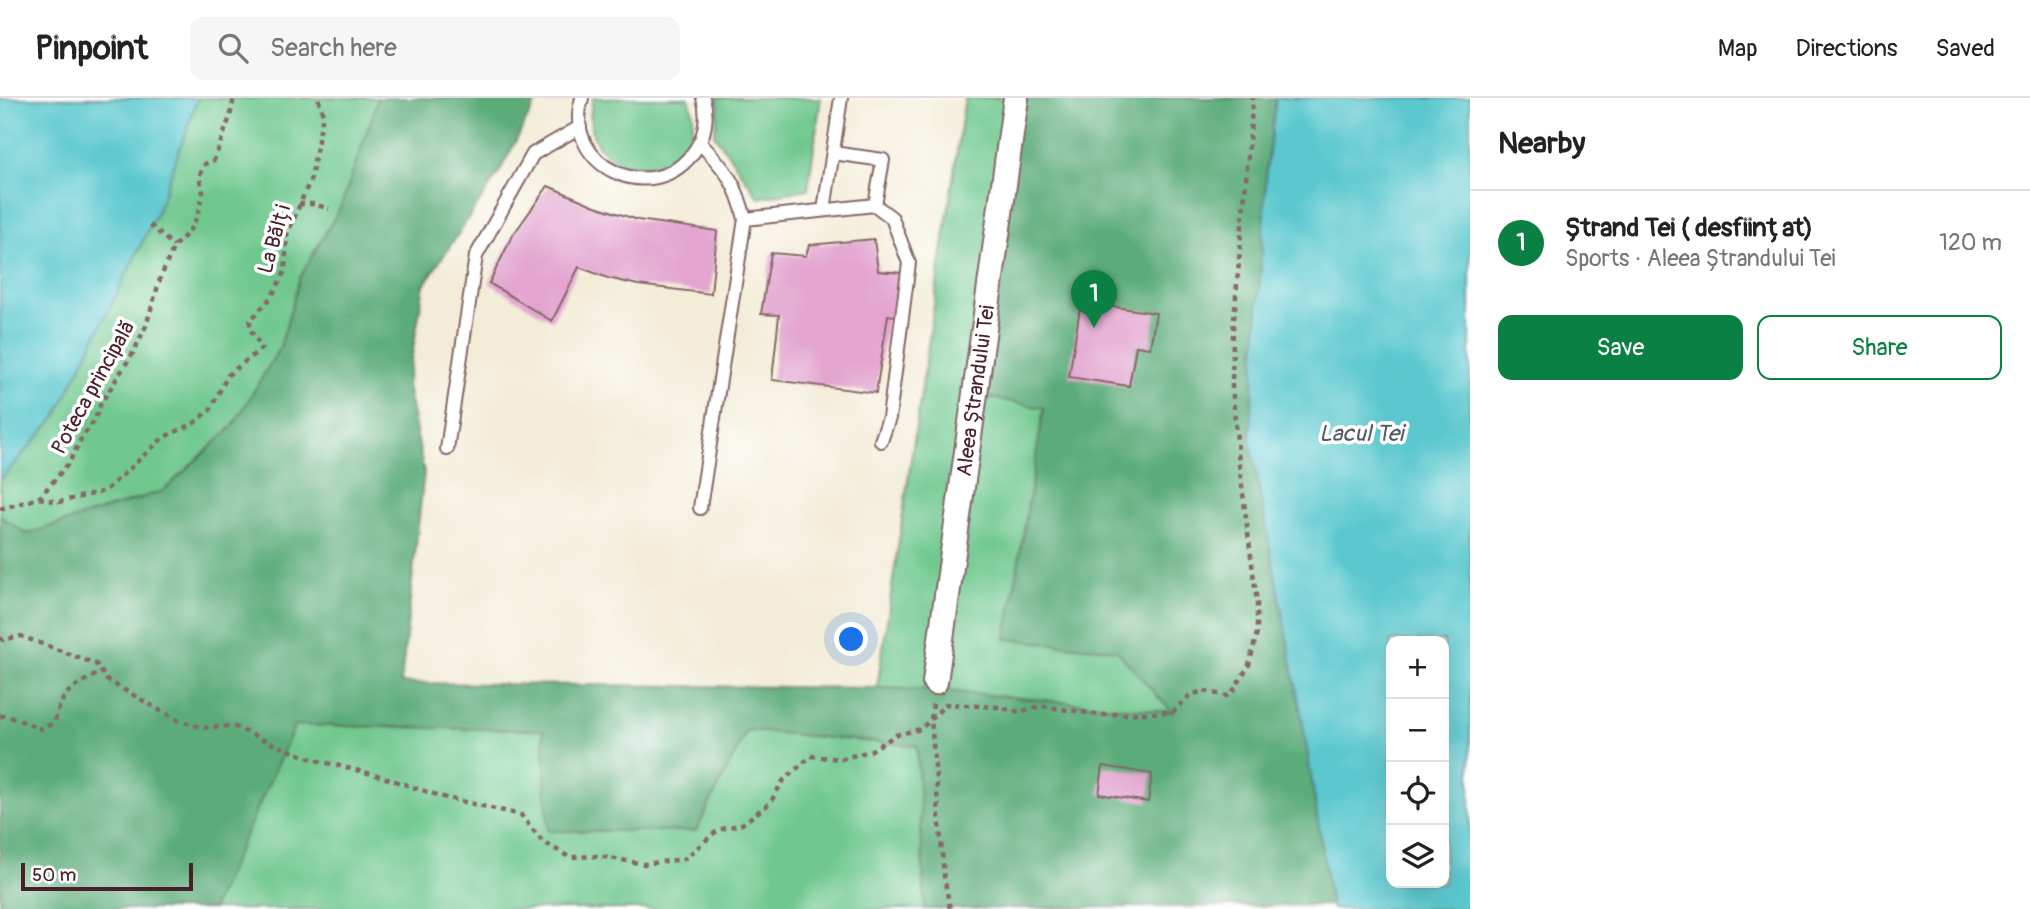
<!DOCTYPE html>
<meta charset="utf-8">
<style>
body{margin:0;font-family:Pangolin,sans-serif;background:#f6f6f6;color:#222}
.controls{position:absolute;right:21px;bottom:21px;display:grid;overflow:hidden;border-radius:14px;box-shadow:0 7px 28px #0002}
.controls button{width:63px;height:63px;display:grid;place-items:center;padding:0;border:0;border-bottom:2px solid #e0e0e0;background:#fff;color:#222;font:35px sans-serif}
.scale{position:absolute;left:21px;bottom:18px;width:172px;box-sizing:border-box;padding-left:7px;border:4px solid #4a1f2b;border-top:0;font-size:19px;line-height:24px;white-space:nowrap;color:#4a1f2b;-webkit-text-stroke:5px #fff;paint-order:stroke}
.you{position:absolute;left:852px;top:542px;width:24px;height:24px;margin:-18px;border:5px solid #fff;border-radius:50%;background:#1a73e8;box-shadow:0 0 0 10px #1a73e833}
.badge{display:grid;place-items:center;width:46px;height:46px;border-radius:50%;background:#0b8043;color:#fff;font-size:23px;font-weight:700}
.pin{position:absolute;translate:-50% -58px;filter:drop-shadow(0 2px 4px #0008)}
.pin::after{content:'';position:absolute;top:37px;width:24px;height:21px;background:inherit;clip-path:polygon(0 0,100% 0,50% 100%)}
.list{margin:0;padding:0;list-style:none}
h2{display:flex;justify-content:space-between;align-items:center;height:91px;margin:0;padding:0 28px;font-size:30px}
h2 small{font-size:23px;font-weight:400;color:#767676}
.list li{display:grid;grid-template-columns:46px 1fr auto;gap:21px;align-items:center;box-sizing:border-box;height:105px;padding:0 28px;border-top:2px solid #e0e0e0}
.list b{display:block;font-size:26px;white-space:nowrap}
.list p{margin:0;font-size:23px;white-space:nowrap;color:#767676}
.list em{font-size:23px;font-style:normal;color:#767676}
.actions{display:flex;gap:14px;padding:21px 28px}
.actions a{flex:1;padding:16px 0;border:2px solid #0b8043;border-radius:14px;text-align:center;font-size:24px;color:#0b8043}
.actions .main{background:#0b8043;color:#fff}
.icon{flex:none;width:38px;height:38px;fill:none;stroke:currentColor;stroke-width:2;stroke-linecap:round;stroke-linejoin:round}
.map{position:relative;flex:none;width:1470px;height:811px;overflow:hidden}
header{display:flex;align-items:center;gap:42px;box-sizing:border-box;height:98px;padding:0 35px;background:#fff;border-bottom:2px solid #e0e0e0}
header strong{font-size:33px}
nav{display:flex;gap:38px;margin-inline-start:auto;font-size:24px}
.search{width:490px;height:63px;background:#f6f6f6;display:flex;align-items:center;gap:18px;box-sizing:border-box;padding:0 24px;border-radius:14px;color:#767676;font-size:26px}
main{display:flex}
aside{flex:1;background:#fff}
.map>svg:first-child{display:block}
.green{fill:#6fc88e;stroke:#5c745c;stroke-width:2}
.forest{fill:#5bac79;stroke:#526652;stroke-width:2}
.water{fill:#5ac8ce;stroke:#52747c;stroke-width:2;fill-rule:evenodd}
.building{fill:#e3a4d0}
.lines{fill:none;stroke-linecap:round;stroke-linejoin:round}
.lane-casing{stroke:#856767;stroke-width:16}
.street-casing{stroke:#856767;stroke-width:28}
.path{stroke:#856767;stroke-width:4.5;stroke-dasharray:5 5;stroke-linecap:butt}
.lane{stroke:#fff;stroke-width:12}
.street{stroke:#fff;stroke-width:24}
.labels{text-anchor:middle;stroke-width:7;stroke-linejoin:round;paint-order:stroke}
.street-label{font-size:21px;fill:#4a1f2b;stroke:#fff}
.water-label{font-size:23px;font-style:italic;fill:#505a64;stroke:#fff}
</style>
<header>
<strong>Pinpoint</strong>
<div class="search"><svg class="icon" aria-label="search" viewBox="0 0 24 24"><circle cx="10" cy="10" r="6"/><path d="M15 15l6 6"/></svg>Search here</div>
<nav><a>Map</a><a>Directions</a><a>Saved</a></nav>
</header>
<main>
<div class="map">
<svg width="1470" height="811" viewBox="0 0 1470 811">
<rect width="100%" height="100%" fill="#fff"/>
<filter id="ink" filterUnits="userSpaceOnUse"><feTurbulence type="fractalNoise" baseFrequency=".0143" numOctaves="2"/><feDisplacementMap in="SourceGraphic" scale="14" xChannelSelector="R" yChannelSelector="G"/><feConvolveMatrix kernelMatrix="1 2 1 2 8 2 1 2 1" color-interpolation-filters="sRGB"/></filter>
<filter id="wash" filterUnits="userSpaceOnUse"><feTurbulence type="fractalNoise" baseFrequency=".00686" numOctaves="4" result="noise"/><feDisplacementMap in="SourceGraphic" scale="28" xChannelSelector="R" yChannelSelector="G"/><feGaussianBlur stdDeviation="1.57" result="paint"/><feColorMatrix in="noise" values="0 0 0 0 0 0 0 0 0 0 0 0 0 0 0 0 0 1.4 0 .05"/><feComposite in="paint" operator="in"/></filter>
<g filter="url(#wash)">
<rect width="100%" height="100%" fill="#f3ecd7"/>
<path class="green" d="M0,0H414L297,307L0,566Z
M593,0H689C719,86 569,96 593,0Z
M716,0H821L808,91L759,100L714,36L719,8Z
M965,0H1276L1267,68L1250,341L1303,626L933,592L877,590Z
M294,627L544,632L549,733H696L747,632L917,648L925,811H212Z"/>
<path class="forest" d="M377,0H538L500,73L424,187L407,287L424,374L401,585L877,590L933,592L1172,614L1116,552L1006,541L1044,310L975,297L1016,0H1276L1267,68L1250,341L1303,626L1331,807L925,811L917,648L747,632L696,733H548L543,632L295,627L212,811H0V418L27,436L163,393L233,328L280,249L300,179L341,108L375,10Z"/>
<path class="water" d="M0,0H198L157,114L56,319L0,382Z
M1276,0H1470V811H1332L1331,807L1303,626L1250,341L1267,68ZM1444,543V785H1391V543Z"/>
<g id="blocks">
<path class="building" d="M548,88L595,108L638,122L717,133L711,196L638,187L608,180L579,169L552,223L489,185L513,137Z
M874,141L878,173L903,175L896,218L888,217L876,295L772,282L779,217L761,216L771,155L806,158L809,147Z
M1081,204L1156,215L1150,250L1136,248L1129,288L1069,279Z
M1103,668L1152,676L1148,704L1099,696Z"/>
</g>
</g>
<g filter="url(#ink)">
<use href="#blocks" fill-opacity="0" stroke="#856767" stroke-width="2"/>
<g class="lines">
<g class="lane-casing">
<path id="lane" d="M582,0C561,69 655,112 695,52C706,37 708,17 703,0
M700,45C726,72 736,84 745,121L700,410
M833,55L883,62L875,107
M824,112L841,0
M745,121L875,107L892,120L909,165L889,320L881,343
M447,351L476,158L533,56L580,29"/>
</g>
<g class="street-casing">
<g id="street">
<path id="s1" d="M935,584L1016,0"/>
</g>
</g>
<path class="path" d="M299,106H314L329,111
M150,127L174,148
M39,400L59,404L105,393L164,339L193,326L210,312L228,277L262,250L250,231V223L272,198L285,173L287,137L311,80L323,16L318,0
M0,411L39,400L69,365L81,341L94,323L101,305L133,255L146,228L160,181L174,148L188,135L197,119L203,94L199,78L205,66L214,62L230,19L234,0
M0,540L3,542L21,538L96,566L107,582L175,621L203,630L233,628L270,645L315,662L380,678L443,699L521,717L542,743L569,759L599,758L644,766L684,761L718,732L742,726L770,705L783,683L811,658L841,661L870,653L896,637L921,631L946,606L997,609L1020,614L1040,608L1103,617L1173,614L1190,597L1204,593L1227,598L1234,592L1249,567L1257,535V505L1239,365L1232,288L1233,233L1253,0
M933,606L931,621L944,778L950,811
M0,618C13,617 28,627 41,631L54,625C64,590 71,591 101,574"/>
<use href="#lane" class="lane"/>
<use href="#street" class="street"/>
</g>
</g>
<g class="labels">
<g class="street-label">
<text transform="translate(274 141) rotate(-74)" y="7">La Bălți</text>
<text transform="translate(93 289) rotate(-61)" y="7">Poteca principală</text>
<text dy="7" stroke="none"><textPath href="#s1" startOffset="294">Aleea Ștrandului Tei</textPath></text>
</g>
<g class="water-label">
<text x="1361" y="343">Lacul Tei</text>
</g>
</g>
</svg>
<div class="controls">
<button>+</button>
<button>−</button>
<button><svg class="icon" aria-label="locate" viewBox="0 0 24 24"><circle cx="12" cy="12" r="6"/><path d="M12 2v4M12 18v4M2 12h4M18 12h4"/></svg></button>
<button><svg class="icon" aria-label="layers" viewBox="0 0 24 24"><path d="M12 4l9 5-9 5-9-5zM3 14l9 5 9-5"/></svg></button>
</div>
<div class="scale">50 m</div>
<div class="you"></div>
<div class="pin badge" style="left:1094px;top:230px">1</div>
</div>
<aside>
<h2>Nearby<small></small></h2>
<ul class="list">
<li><span class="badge">1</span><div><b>Ștrand Tei ( desființat)</b><p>Sports · Aleea Ștrandului Tei</p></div><em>120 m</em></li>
</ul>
<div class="actions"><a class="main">Save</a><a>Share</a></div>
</aside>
</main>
